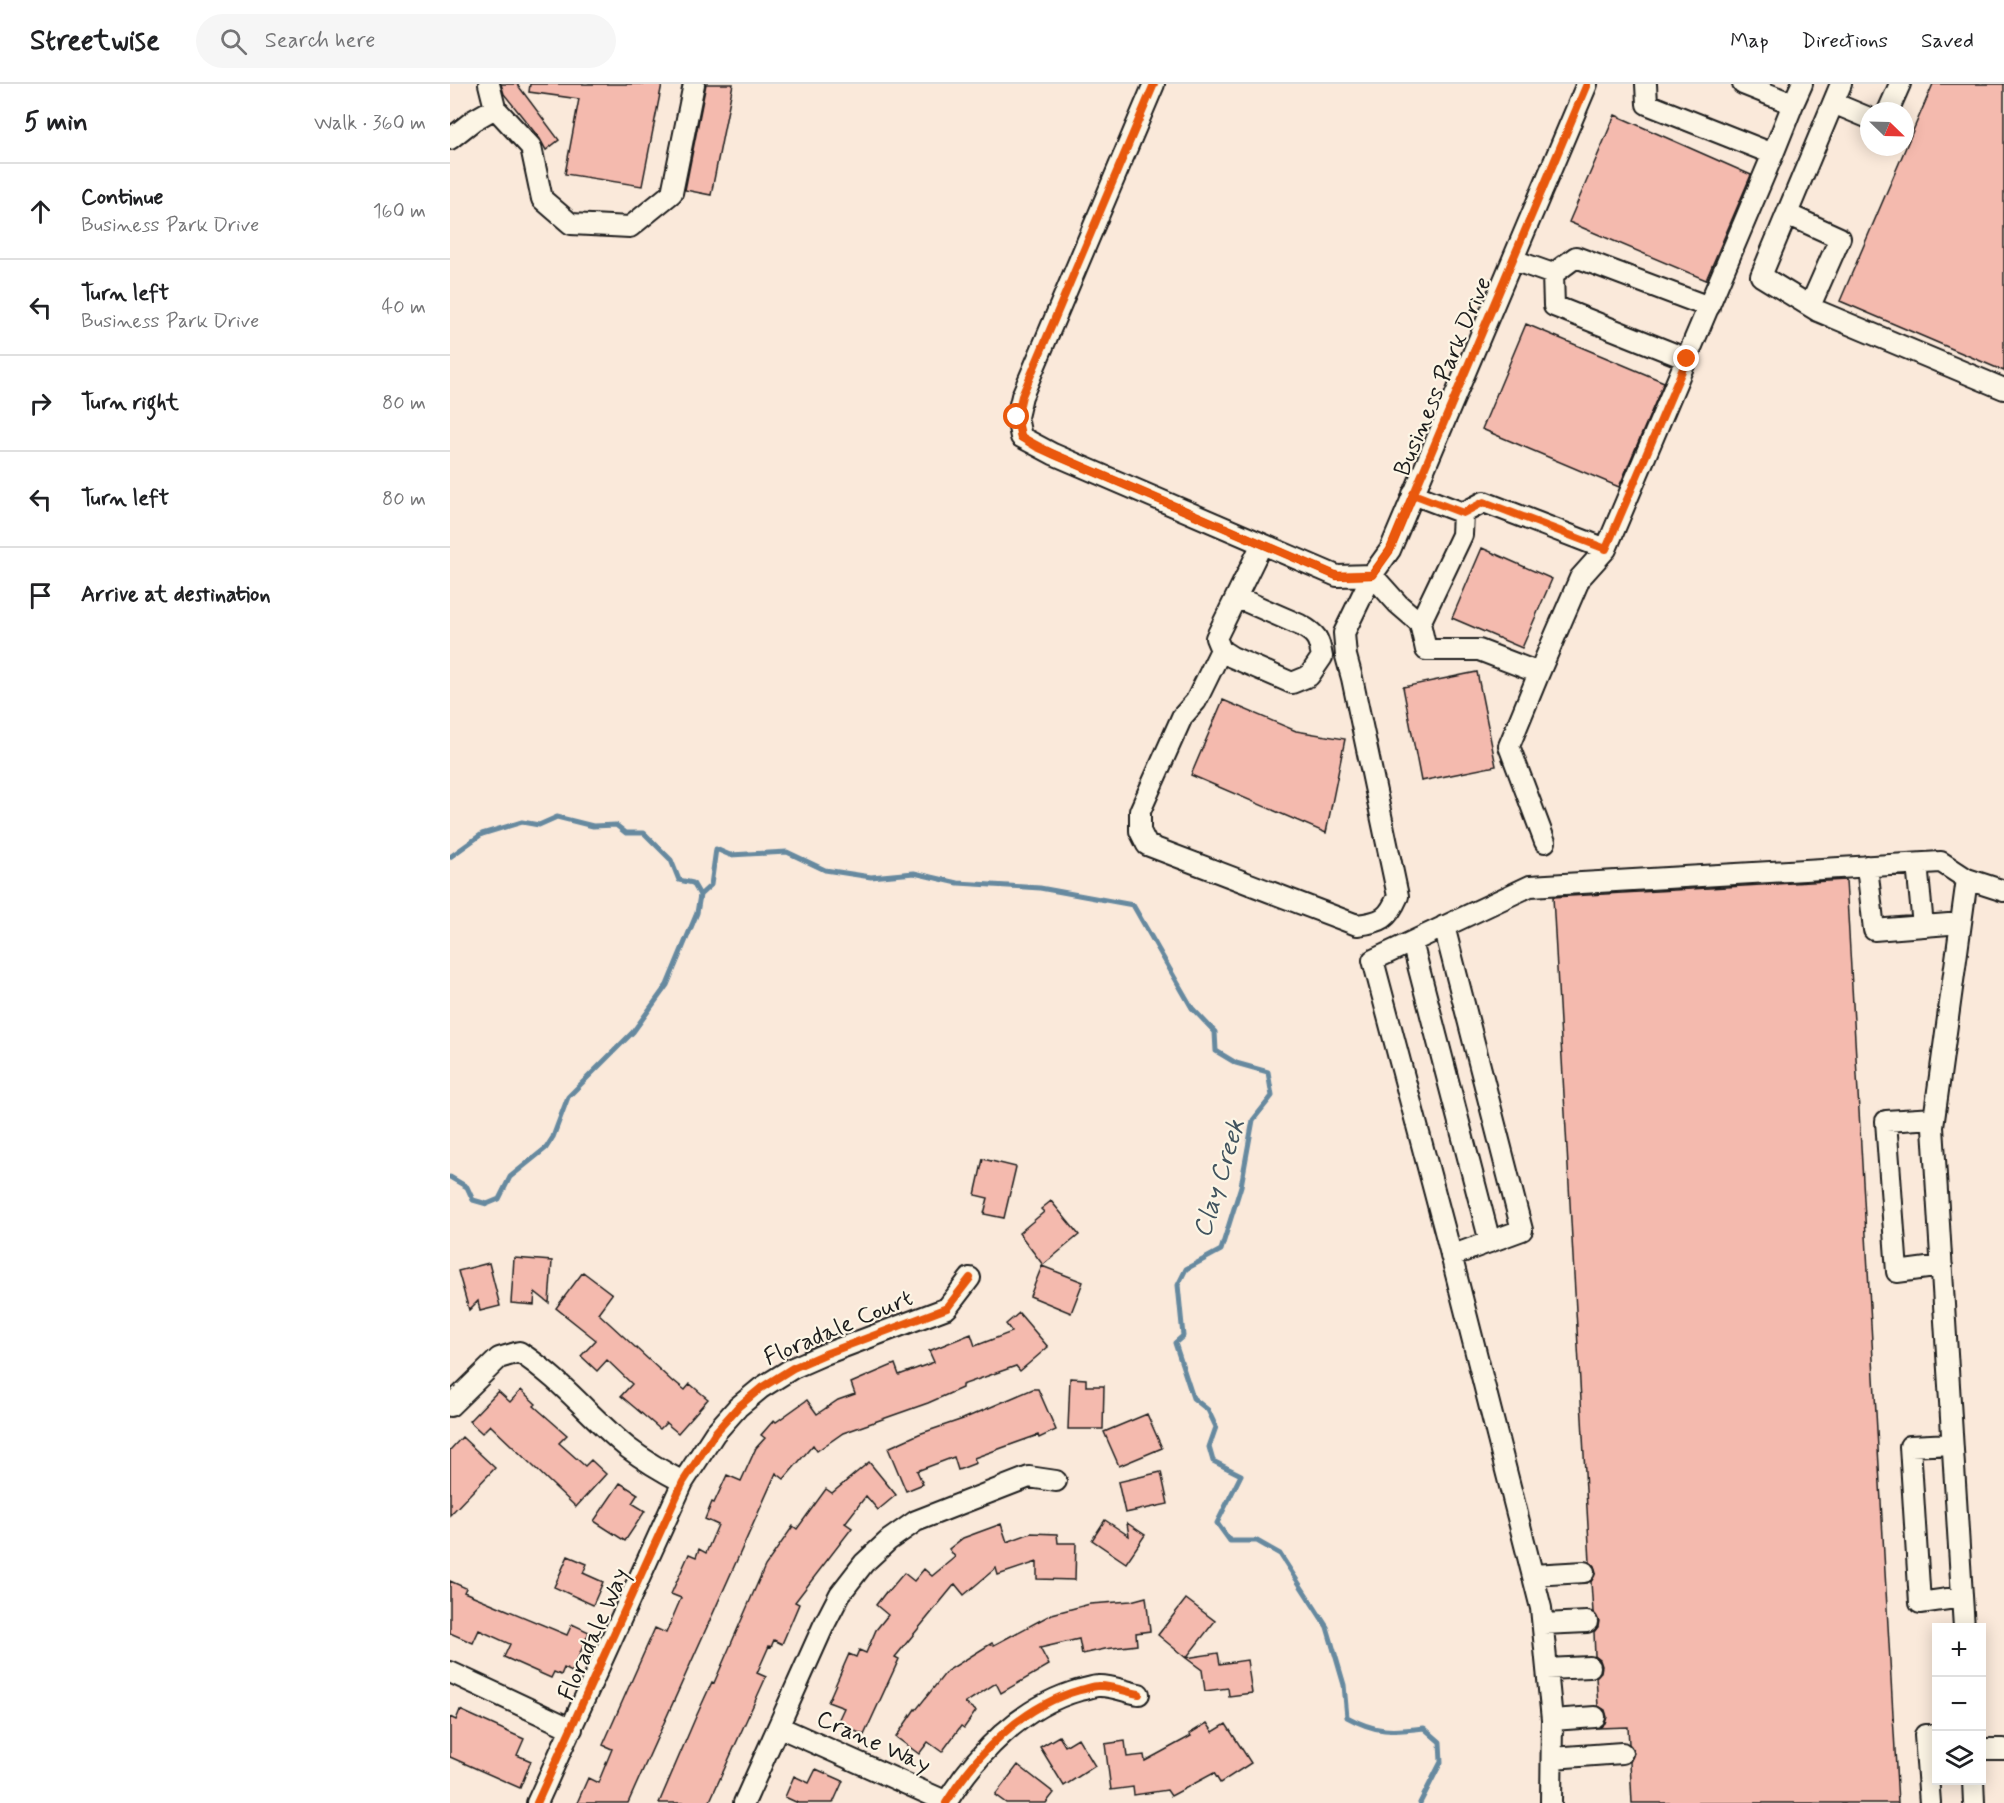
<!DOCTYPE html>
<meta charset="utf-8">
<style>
body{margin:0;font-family:Mynerve,sans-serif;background:#f6f6f6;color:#202124}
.controls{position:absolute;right:18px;bottom:18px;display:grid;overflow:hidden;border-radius:0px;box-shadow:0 3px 15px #0003}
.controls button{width:54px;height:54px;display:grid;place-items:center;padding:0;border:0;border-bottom:2px solid #e0e0e0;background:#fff;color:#202124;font:30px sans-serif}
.compass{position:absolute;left:1410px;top:18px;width:54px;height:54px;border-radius:50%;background:#fff;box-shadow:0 3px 15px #0003;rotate:113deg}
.stop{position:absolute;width:18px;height:18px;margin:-14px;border:4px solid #ea580c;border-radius:50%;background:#fff}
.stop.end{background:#ea580c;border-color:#fff;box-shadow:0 2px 6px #0008}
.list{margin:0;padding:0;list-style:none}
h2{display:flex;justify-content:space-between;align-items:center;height:78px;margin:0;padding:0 24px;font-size:26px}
h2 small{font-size:20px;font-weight:400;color:#757577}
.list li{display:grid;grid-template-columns:39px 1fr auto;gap:18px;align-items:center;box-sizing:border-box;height:96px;padding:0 24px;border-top:2px solid #e0e0e0}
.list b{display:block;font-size:22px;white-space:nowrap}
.list p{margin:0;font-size:20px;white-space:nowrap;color:#757577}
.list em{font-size:20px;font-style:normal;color:#757577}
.icon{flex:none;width:33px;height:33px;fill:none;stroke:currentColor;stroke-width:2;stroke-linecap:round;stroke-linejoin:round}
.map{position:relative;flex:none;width:1554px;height:1719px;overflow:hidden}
header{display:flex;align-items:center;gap:36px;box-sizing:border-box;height:84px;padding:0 30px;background:#fff;border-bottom:2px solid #e0e0e0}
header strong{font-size:28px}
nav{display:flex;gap:33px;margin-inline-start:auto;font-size:21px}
.search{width:420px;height:54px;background:#f6f6f6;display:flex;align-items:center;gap:15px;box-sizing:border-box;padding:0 21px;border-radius:33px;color:#757577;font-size:22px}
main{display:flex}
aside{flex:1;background:#fff}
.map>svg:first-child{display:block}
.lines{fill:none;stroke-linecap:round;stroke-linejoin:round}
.stream{stroke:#66899f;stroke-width:5}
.building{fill:#f4baae;stroke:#1c1c1c;stroke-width:1.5}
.minor-casing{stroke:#1c1c1c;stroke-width:24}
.minor{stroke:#fcf5e5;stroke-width:20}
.cycleway-casing{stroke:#fcf5e5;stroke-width:11}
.cycleway{stroke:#e8590c;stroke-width:8}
.route{stroke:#ea580c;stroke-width:8}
.labels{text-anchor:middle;stroke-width:4.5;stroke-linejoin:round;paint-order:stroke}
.street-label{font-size:24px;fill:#1c1c1c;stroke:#fcf5e5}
.water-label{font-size:26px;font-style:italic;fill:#41535e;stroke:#fcf5e5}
</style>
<header>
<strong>Streetwise</strong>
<div class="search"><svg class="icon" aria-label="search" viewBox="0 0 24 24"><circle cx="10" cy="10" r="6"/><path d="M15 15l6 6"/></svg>Search here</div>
<nav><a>Map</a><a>Directions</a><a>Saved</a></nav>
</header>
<main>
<aside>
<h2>5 min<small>Walk · 360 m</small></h2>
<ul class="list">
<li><svg class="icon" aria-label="ahead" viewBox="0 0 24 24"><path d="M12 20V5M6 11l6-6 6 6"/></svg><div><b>Continue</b><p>Business Park Drive</p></div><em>160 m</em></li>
<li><svg class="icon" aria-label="left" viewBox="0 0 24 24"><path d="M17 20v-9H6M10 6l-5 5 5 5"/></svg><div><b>Turn left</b><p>Business Park Drive</p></div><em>40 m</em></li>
<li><svg class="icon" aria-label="right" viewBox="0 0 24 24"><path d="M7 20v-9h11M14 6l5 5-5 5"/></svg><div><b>Turn right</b></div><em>80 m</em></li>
<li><svg class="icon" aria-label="left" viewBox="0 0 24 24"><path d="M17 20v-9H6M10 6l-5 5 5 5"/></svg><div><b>Turn left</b></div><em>80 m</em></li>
<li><svg class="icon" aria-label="arrive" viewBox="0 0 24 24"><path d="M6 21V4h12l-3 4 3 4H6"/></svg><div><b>Arrive at destination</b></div></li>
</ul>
</aside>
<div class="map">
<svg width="1554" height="1719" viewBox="0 0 1554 1719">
<rect width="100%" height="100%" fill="#fae9da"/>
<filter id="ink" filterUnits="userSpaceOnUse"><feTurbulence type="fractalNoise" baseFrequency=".0167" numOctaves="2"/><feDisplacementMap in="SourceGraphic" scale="12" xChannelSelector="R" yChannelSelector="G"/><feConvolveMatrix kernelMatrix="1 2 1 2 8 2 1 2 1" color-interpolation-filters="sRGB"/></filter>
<g filter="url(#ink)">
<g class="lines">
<path class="stream" d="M0,773L32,750L72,738L89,741L107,733L143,742L166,741L176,749H194L221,776L229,796L243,799L250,811L247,829L217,901L183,948L118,1013L103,1053L96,1064L60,1093L49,1115L37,1120L23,1116L17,1103L0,1093
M250,811L261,801L266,765L280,771L337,768L375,786L421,793L464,789L508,799L590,804L683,821L742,924L765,948L766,967L786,979L818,988L822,1012L803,1036L791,1102L771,1166L736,1185L728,1201L733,1252L725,1259L743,1314L758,1326L766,1343L759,1363L763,1377L791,1391L767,1439L780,1457H807L830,1470L877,1543L894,1601L897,1633C926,1649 942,1648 974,1644L990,1658L991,1678L970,1719"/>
</g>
<path class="building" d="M51,0H67L109,56L96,66L90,55L54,10Z
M80,0H212L192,102L115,90L129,15L79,8Z
M256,0H283L261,111L235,106Z
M1483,0H1554V287L1390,217Z
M1165,31L1301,91L1256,196L1119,138Z
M1076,240L1214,298L1169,403L1032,345Z
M1032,464L1102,495L1072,564L1002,534Z
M1027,588L1046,682L971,697L953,603Z
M773,616L846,647L895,655L876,749L741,691Z
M1396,796L1448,1719H1182L1180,1678L1184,1669L1179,1660L1178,1643L1149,1644L1155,1639L1157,1633L1155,1626L1148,1622L1146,1593L1151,1588L1152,1582L1150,1576L1145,1572L1144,1548L1148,1543L1149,1537L1143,1528L1141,1498L1146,1488L1144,1482L1140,1478L1103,813Z
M533,1075L566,1083L554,1134L534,1130L538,1114L525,1111Z
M601,1117L629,1151L593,1181L569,1149L594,1128L591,1125Z
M64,1174L102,1177L99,1219L85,1208L84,1221L61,1219Z
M39,1179L50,1222L30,1227L28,1217L19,1226L8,1187Z
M592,1182L633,1198L621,1229L580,1212Z
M133,1188L162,1210L148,1229L223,1298L224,1297L235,1306L240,1300L258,1315L228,1349L216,1339L210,1345L171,1312L182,1300L157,1276L147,1287L131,1272L146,1256L106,1224Z
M569,1229L598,1263L570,1287L566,1282L512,1301V1304L478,1319L393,1349L367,1367L363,1361L334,1395L326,1389L178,1719H127L138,1694L148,1699L162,1665L153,1661L205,1544L216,1549L231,1514L221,1510L239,1470L246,1473L249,1465L256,1469L268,1441L255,1435L262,1418L264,1419L277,1391L291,1397L306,1364L315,1354L311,1351L324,1336L326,1338L357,1316L367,1330L388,1316L405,1310L401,1299L445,1280L449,1291L484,1278L479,1267L501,1258L521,1250L525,1262L562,1248L556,1240Z
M620,1294L636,1295V1302H654L653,1345H618Z
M583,1305H588L606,1346L589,1354L588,1351L524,1374L526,1379L508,1386L504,1373L467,1387L473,1400L456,1407L438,1364L469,1350L513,1335Z
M71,1306L86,1320L84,1322L117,1351L109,1359L135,1382L141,1376L156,1390L126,1423L40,1341L32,1349L19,1337L48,1307L60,1318Z
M697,1330L712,1364L669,1382L654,1348Z
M12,1353L45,1384L0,1431V1366Z
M419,1378L446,1411L428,1426L416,1412L395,1439L402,1444L345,1518L349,1520L332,1560L324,1556L321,1563L319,1562L307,1589L316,1593L259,1719H209L245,1635L262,1598L264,1599L315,1482L343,1442L347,1445L376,1405L382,1409Z
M711,1388L718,1420L675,1429L668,1398Z
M170,1399L188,1410L182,1419L195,1427L175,1457L144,1437Z
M655,1436L679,1452L677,1439L695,1451L676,1479L642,1456Z
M551,1440L557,1458L581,1449L607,1450L608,1459H626L625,1496L587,1495V1478L548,1491L546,1484L514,1511L505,1500L445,1573L449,1575L414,1651L387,1639L394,1624L378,1618L399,1570L406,1573L409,1566L416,1569L426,1546L438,1531L426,1521L436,1508L437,1509L454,1489L464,1497L474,1485L482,1492L505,1473L499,1465L513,1454Z
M118,1472L137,1480L133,1489L153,1498L143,1521L104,1503Z
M0,1497L16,1504L14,1508L117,1551L122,1540L139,1548L122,1588L114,1584L111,1591L104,1588L101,1594L54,1573L60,1560L29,1546L23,1559L0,1549Z
M696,1513L700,1547L686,1549L687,1561L655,1565L632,1570L629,1555L590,1564L599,1581L551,1609L546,1599L515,1619L526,1627L514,1644L511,1642L492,1668L478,1658L469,1670L446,1653L465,1625L466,1626L497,1587L542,1559L544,1561L602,1530L640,1520L681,1517Z
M736,1515L765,1537L736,1574L708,1551Z
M768,1569L770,1580L797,1576L802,1609L779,1612L778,1604L755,1607L752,1586L736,1574Z
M10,1626L74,1655L67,1671L81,1677L70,1704L0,1673V1633L6,1636Z
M757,1639L763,1648L776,1640L801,1679L770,1699L764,1689L721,1712L717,1706L684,1711L683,1703L661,1706L655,1660L675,1657L677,1673L694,1671L695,1677L741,1652L739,1650Z
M609,1652L615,1662L628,1654L645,1682L614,1702L590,1663Z
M568,1681L604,1709L596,1719H556L545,1711Z
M366,1685L393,1697L383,1719H348L335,1713L344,1692L359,1699Z"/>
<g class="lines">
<g class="minor-casing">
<path id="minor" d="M39,0L45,24L81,63L92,115L121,140L180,143L222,109L244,0
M704,0L572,312L567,333L571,353L603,370L887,492L922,491L940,466L1137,0
M1196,0L1197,20L1323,70L1343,20
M1293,0L1343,20L1352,0
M1391,0L1311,192L1368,227L1554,305
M1383,19L1419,34
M1438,27L1450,0
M0,55L24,36L45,24
M1337,130L1390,154L1360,222
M1063,176L1103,190L1104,222L1237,275
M1103,190L1126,173L1259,223
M963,410L1013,429L1034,418L1156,465
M786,513L850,541C867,550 869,555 872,573L859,592L842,599L782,573L771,566L766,554L812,460
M970,539L976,566H1029L1089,589L1130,494L1156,465L1323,70
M771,566L746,617L732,633L690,727V747L697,761L907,841C932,838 938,835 948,812L902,594L896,572L894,549L922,491L948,520L970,539L1012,451L1013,429
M1089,589L1059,662L1095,758
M1467,780L1473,842
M1417,782L1424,846L1511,839
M994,842L1072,1146L1001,1172
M962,858L1040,1158
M1484,1034L1436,1037L1447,1188L1492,1182
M0,1322L49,1274L69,1268C110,1294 140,1333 178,1364C195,1377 214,1388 233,1398
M1502,1360L1460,1362L1470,1519L1512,1513
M1083,1491L1134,1488
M1093,1540L1137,1538
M1514,1544L1483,1043L1517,795
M1097,1585L1140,1583
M0,1588L122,1645
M1102,1636L1145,1633
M329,1643L497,1718
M1532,1665H1554
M1102,1674L1172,1669
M1523,1696L1524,1719
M87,1719L233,1398L265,1349L288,1323L311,1304L343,1284L375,1270L497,1224L520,1194
M294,1719L373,1543L390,1510L414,1479L439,1456L466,1437L579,1393L606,1397
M496,1719C527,1669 572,1622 630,1606C636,1605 643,1602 648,1602C661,1601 676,1608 689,1610
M1101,1719L1102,1636L1091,1524L996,1151L923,876L1080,802L1491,778L1517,795L1554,807
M1480,1719L1475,1651H1486"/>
</g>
<use href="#minor" class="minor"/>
<g class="cycleway-casing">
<path id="cycleway" d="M704,0L572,312L567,333L571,353L603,370L887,492L922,491L940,466L1137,0
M87,1719L233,1398L265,1349L288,1323L311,1304L343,1284L375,1270L497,1224L520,1194
M496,1719C527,1669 572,1622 630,1606C636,1605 643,1602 648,1602C661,1601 676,1608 689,1610"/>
</g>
<use href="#cycleway" class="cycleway"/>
</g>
</g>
<g class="lines" filter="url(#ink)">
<path class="route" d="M567,333L571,353L587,363L887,492L922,491L940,466L963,410L1013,429L1034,418L1156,465L1237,275"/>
</g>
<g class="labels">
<g class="street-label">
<text transform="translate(992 292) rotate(-67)" y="8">Business Park Drive</text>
<text transform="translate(388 1243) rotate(-23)" y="8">Floradale Court</text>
<text transform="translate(143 1550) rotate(-66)" y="8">Floradale Way</text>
<text transform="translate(424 1657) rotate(24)" y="8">Crane Way</text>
</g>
<g class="water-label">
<text transform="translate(768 1094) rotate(-73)" y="9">Clay Creek</text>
</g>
</g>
</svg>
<div class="controls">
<button>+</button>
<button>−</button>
<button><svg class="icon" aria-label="layers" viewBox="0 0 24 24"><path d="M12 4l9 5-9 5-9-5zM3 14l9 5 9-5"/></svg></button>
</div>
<svg class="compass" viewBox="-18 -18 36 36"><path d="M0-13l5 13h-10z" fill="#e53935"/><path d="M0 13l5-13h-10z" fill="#757577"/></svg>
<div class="stop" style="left:567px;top:333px"></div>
<div class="stop end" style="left:1237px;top:275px"></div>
</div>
</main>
